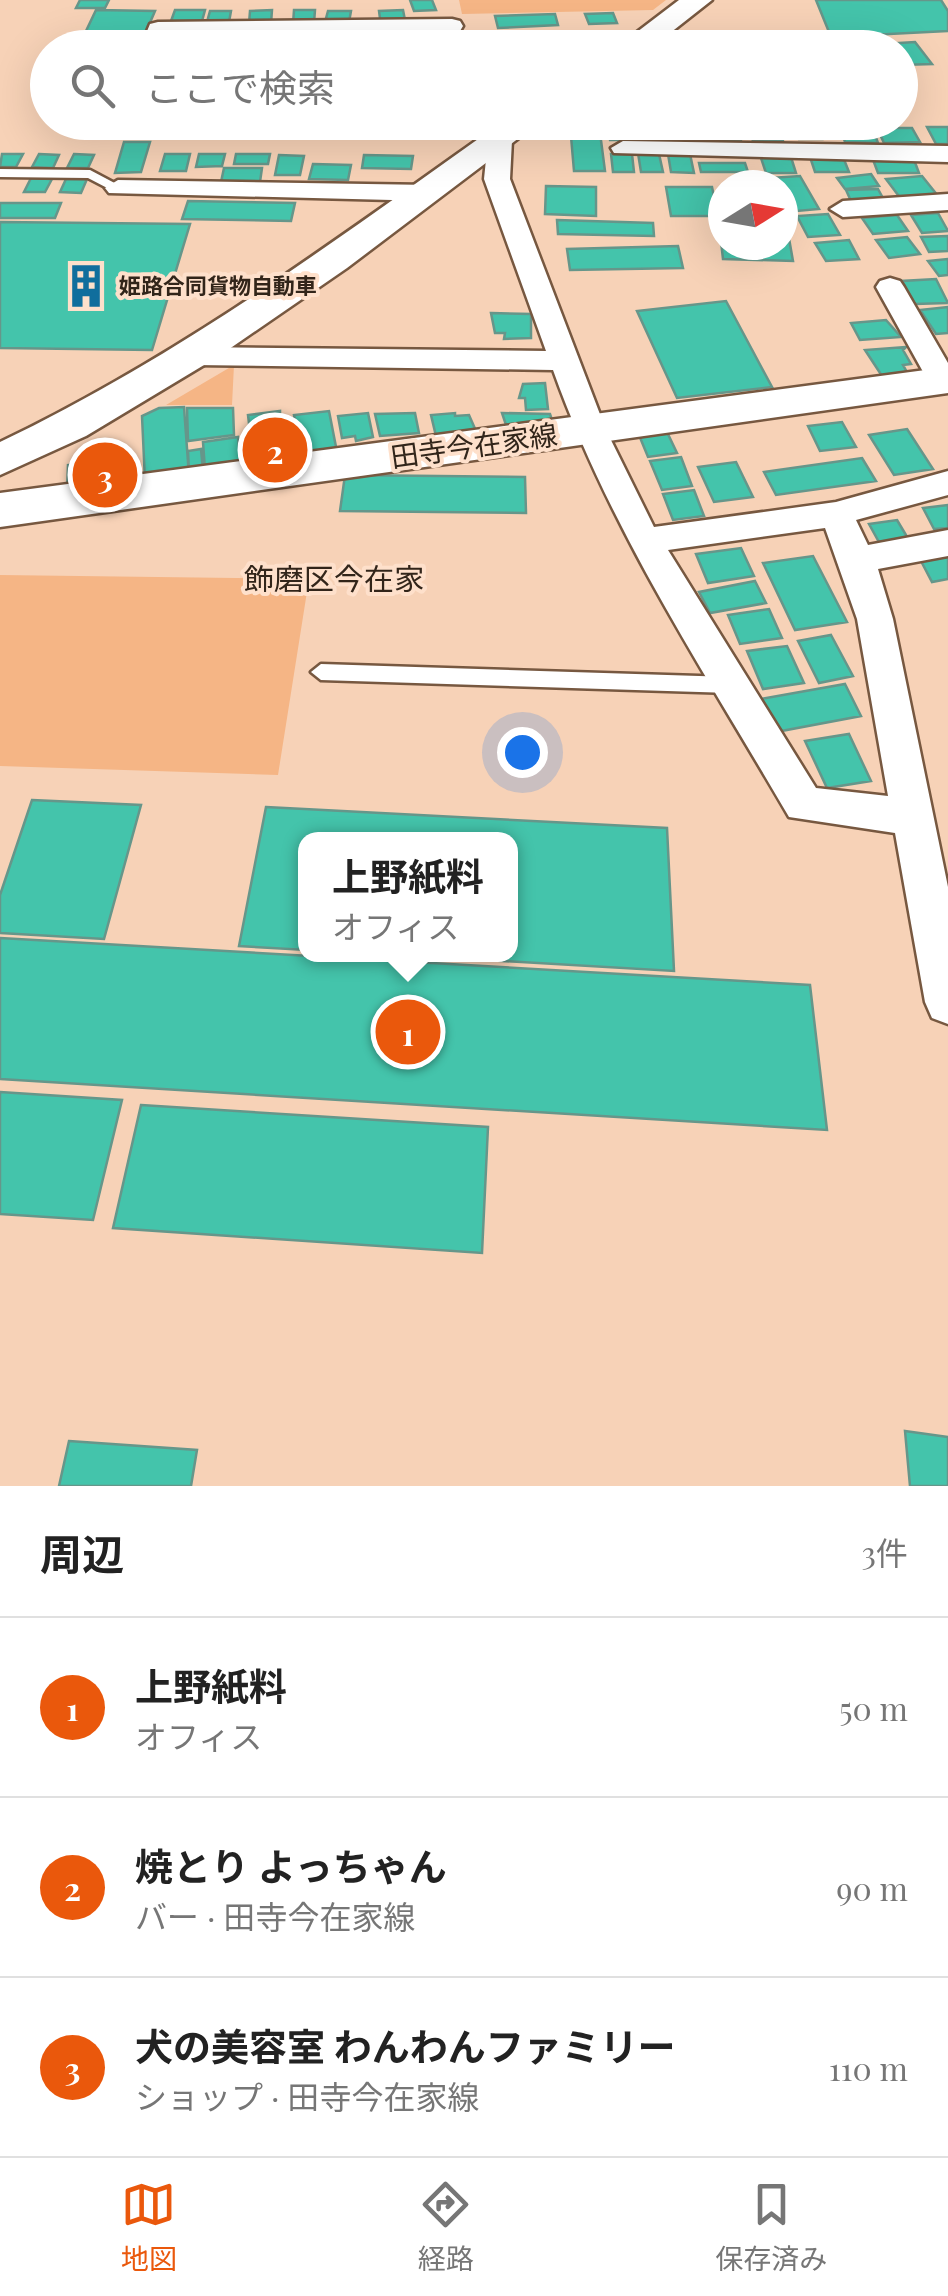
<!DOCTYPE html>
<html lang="ja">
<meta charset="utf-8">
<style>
body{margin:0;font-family:"Playfair Display","Noto Sans JP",serif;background:#f2f2f2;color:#222}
.compass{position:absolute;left:708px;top:170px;width:90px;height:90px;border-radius:50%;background:#fff;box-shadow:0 10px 40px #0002;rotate:79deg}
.you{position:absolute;left:522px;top:752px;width:35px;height:35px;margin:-25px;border:8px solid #fff;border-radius:50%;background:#1a73e8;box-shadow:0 0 0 15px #1a73e833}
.badge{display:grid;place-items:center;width:65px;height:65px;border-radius:50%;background:#ea580c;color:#fff;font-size:32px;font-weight:700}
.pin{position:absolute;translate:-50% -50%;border:5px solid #fff;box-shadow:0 2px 10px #0006}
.popup{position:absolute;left:298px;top:832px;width:220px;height:130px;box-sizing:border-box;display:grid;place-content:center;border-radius:20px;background:#fff;filter:drop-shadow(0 2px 8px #0005);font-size:32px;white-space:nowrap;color:#767676}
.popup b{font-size:38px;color:#222}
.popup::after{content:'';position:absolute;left:50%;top:100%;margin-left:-20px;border:20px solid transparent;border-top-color:#fff}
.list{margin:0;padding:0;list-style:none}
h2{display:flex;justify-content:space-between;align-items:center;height:130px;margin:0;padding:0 40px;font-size:42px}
h2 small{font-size:32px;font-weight:400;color:#767676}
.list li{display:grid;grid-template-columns:65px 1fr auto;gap:30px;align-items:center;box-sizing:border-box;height:180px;padding:0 40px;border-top:2px solid #e0e0e0}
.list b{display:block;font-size:38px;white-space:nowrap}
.list p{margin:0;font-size:32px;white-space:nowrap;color:#767676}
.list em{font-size:32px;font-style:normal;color:#767676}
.icon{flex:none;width:55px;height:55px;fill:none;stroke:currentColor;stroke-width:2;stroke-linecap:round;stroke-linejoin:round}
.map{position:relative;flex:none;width:948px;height:1486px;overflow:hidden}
.search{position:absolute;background:#fff;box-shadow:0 10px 40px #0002;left:30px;right:30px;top:30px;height:110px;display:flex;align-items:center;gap:25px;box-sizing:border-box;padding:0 35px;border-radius:55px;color:#767676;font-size:38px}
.sheet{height:670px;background:#fff}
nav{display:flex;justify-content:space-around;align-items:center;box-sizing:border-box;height:140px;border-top:2px solid #e0e0e0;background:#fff;font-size:28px;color:#767676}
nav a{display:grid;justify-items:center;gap:5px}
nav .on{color:#ea580c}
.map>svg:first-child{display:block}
.green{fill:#f5b585}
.building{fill:#44c4ab;stroke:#66968a;stroke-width:2.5}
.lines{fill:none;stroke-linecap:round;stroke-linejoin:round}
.lane-casing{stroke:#775840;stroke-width:5}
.street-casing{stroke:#775840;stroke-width:5}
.secondary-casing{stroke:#775840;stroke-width:5}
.lane{fill:#fff;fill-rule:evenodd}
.street{fill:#fff;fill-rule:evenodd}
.secondary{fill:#fff;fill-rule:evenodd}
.labels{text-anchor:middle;stroke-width:8;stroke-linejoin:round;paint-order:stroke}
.far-poi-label{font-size:22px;font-weight:bold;fill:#32251a;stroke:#fee0cb;text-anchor:start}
.street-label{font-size:28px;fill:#32251a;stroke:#fee0cb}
.neighbourhood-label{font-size:30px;fill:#32251a;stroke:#fee0cb}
</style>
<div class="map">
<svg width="948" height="1486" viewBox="0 0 948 1486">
<rect width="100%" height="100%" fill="#f7d2b7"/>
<path class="green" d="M459,0H666L653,10L462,14Z
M234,365L232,405H166Z
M0,575L309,579L278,775L0,766Z"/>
<path class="building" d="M80,0H109L105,8H76Z
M410,0H432L436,10L414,11Z
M816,0H941L948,11V31L831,37Z
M96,10L155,11L146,32L86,31Z
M175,10H205L202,21H171Z
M272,10L271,24H249L250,11Z
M294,10H315L314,23L293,24Z
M403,10L406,25L381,26L379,11Z
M210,11H231L229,22H207Z
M328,11H351L349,22H325Z
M613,13L617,23L589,24L585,14Z
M555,14L558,25L498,28L495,16Z
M233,33L230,48H204L207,34Z
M318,33L316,48H290L292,34Z
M324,33H350L349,48H322Z
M381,33L380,48H354L355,34Z
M390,33H416V48H390Z
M445,33L450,48H426L422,34Z
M169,34H195L192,48H165Z
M251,34H277L274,48H248Z
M100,36L99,48H73L74,38Z
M142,36L140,48H115L117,37Z
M915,42L932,64L900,65V48H815Z
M606,124H633L637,140H610Z
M639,124H660L662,141H641Z
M666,124H688L691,141L669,140Z
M570,125H599L605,171H574Z
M736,125L741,141H708L704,126Z
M748,126H778L783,141H753Z
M796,126L818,127L822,139H799Z
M840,126L872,127L878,143L845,142Z
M927,127H948V144H936Z
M877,128H912L920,142L884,143Z
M124,142H150L141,172L115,173Z
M638,153L659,154L663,172H641Z
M2,154H23L16,167H0Z
M39,154L59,155L53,168L32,167Z
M74,154L94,155L88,168H67Z
M165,154H190L186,171H160Z
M199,154H225L222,166L196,167Z
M236,154H270L268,164H234Z
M611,154H632L634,172H613Z
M668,154H690L694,173L671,172Z
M790,154L796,173H766L760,155Z
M279,155L304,156L300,175H275Z
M364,155L413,156L411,169L362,168Z
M810,157H843L849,172H815Z
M872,157H913L919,173H878Z
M699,163H745L748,172H701Z
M313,164L351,165L348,180L309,179Z
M224,168H262L260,182H221Z
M871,174L879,186L845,189L837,178Z
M800,176L819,209L786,212L783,185H772L768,178Z
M922,176L938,196L901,199L886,179Z
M31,178L52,179L45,192H24Z
M66,179H87L81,193L60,192Z
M546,186L596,187V216L545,214Z
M666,187H712L718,216H671Z
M878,189L884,200L851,201L846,190Z
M188,201L295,203L291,221L182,219Z
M0,203H61L55,218H0Z
M938,213L948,231L922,233L911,215Z
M828,214L840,235L808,237L797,216Z
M897,215L908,231L873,234L862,218Z
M557,220L653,223L654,236L558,234Z
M0,222L190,224L152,350L0,348Z
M719,224H723V245H783V227H787L793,261L723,259Z
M948,236V251L929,252L921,237Z
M907,237L920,254L889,258L876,240Z
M849,240L859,259L826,261L815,243Z
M678,246L683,268L570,270L567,249Z
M948,259V275L939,276L928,261Z
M936,279L948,303L915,304L902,281Z
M726,301L772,387L677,398L637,311Z
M948,307V333L936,334L920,310Z
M491,313L531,314V338L504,339L505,333H495Z
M886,320L901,337L860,340L851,323Z
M906,347L903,350L911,364L903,365L908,374L882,376L865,350Z
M545,383L548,409L526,410L525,398H519L523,384Z
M184,407L189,476L145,481L142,416L159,408Z
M187,408H233L234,435L188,441Z
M280,411V436L251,440L248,415Z
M329,411L337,452L302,456L294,415Z
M368,413L373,437L356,441L355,436L342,438L338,416Z
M415,413L419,433L380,436L375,414Z
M455,413V416L469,415L476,431L436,436L431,415Z
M502,413L550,414L554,426L508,431Z
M842,422L856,447L820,451L808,426Z
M907,429L933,469L894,475L869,435Z
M667,432L677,453L648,457L639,435Z
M238,437L241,465L205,470L203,442Z
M283,438L286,457L254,461L251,442Z
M201,449L203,471L189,472L188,451Z
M134,456L135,483L67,492L68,465Z
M681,457L692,486L662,490L650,461Z
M862,458L876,481L776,495L764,472Z
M736,462L753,497L714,502L698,467Z
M345,475L525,477L526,513L340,511Z
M694,490L704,516L673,520L663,494Z
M948,505V528L934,529L923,508Z
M897,520L909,540L880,544L869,524Z
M741,548L754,576L708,583L696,554Z
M813,556L847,622L795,630L763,563Z
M948,557V579L932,582L921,561Z
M755,581L766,603L710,613L699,592Z
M769,609L782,638L740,644L728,615Z
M831,635L853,676L819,683L798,641Z
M787,646L804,683L763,689L747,651Z
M845,684L861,716L776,732L761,699Z
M849,734L871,781L827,788L805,741Z
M32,800L141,805L104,939L0,933V895Z
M266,807L667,828L674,971L384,954H510V840H306V950L239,946Z
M0,938L810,985L827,1130L0,1079Z
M0,1092L122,1100L93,1220L0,1214Z
M141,1105L488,1127L482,1253L113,1228Z
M905,1431L948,1437V1486H910Z
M69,1441L197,1450L191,1486H59Z"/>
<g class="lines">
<g class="lane-casing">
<path id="lane" d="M0,169L90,170L124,188L113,191L88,178L0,177Z
M321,664L731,677L741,685L731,693L321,680L311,672Z"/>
</g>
<g class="street-casing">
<path id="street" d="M452,19L460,21L463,26L460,31L167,35L162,48H140L150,24L158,22Z
M481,122H505L512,140L510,179L606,430L654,527L836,502L948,471V495L856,520L868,545L948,530V556L878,569L893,619L948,887V1024L932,1018L925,1002L895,833L789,817C704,671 610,530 553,370L195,365L184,363L180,356L184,349L195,347L546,351L484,179L488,140ZM825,528L857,619L888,796L816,788L668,550Z
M623,141L948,146V162L614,153L611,148Z
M118,180L431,185L444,193L431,201L109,193L105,188Z
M948,194V210L843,217L830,209L843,201Z
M890,278L900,281L904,287L948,363V389L932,388L876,287L880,281Z"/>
</g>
<g class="secondary-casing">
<path id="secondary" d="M679,0H712L651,48H616Z
M502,122H540L347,268L219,356L86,436L0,475V442C180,356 339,238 502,122Z
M948,367V393L0,527V493Z"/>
</g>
<use href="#lane" class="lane"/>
<use href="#street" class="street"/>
<use href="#secondary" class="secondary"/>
</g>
<defs>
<g id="building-bare" transform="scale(3.45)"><path d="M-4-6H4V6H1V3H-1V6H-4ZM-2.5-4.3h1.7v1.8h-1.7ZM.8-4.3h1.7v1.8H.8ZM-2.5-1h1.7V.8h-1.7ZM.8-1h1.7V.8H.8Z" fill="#106e9d" stroke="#fee0cb" stroke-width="2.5" paint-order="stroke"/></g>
</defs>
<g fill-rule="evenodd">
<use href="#building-bare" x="86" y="286"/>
</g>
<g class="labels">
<g class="far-poi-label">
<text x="119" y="294">姫路合同貨物自動車</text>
</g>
<g class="street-label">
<text transform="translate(474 446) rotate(-8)" y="10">田寺今在家線</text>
</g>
<g class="neighbourhood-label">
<text x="334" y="590">飾磨区今在家</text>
</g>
</g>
</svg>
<svg class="compass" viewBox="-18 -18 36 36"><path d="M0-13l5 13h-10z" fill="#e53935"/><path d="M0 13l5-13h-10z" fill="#767676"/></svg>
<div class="you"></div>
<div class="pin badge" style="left:408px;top:1032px">1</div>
<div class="popup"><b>上野紙料</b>オフィス</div>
<div class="pin badge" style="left:275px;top:450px">2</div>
<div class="pin badge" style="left:105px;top:475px">3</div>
<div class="search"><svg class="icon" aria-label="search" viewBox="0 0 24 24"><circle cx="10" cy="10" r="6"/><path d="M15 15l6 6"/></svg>ここで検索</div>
</div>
<section class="sheet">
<h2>周辺<small>3件</small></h2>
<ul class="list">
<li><span class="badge">1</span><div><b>上野紙料</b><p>オフィス</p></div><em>50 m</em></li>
<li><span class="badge">2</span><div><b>焼とり よっちゃん</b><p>バー · 田寺今在家線</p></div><em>90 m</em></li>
<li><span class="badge">3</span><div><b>犬の美容室 わんわんファミリー</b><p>ショップ · 田寺今在家線</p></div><em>110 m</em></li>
</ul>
</section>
<nav>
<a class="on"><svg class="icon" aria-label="map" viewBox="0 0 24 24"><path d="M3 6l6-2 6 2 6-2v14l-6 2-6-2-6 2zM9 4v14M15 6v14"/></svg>地図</a>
<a><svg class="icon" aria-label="directions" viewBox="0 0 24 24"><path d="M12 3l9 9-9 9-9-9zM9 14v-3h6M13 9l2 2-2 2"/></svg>経路</a>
<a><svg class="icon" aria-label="saved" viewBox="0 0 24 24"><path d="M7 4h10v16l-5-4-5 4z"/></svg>保存済み</a>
</nav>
